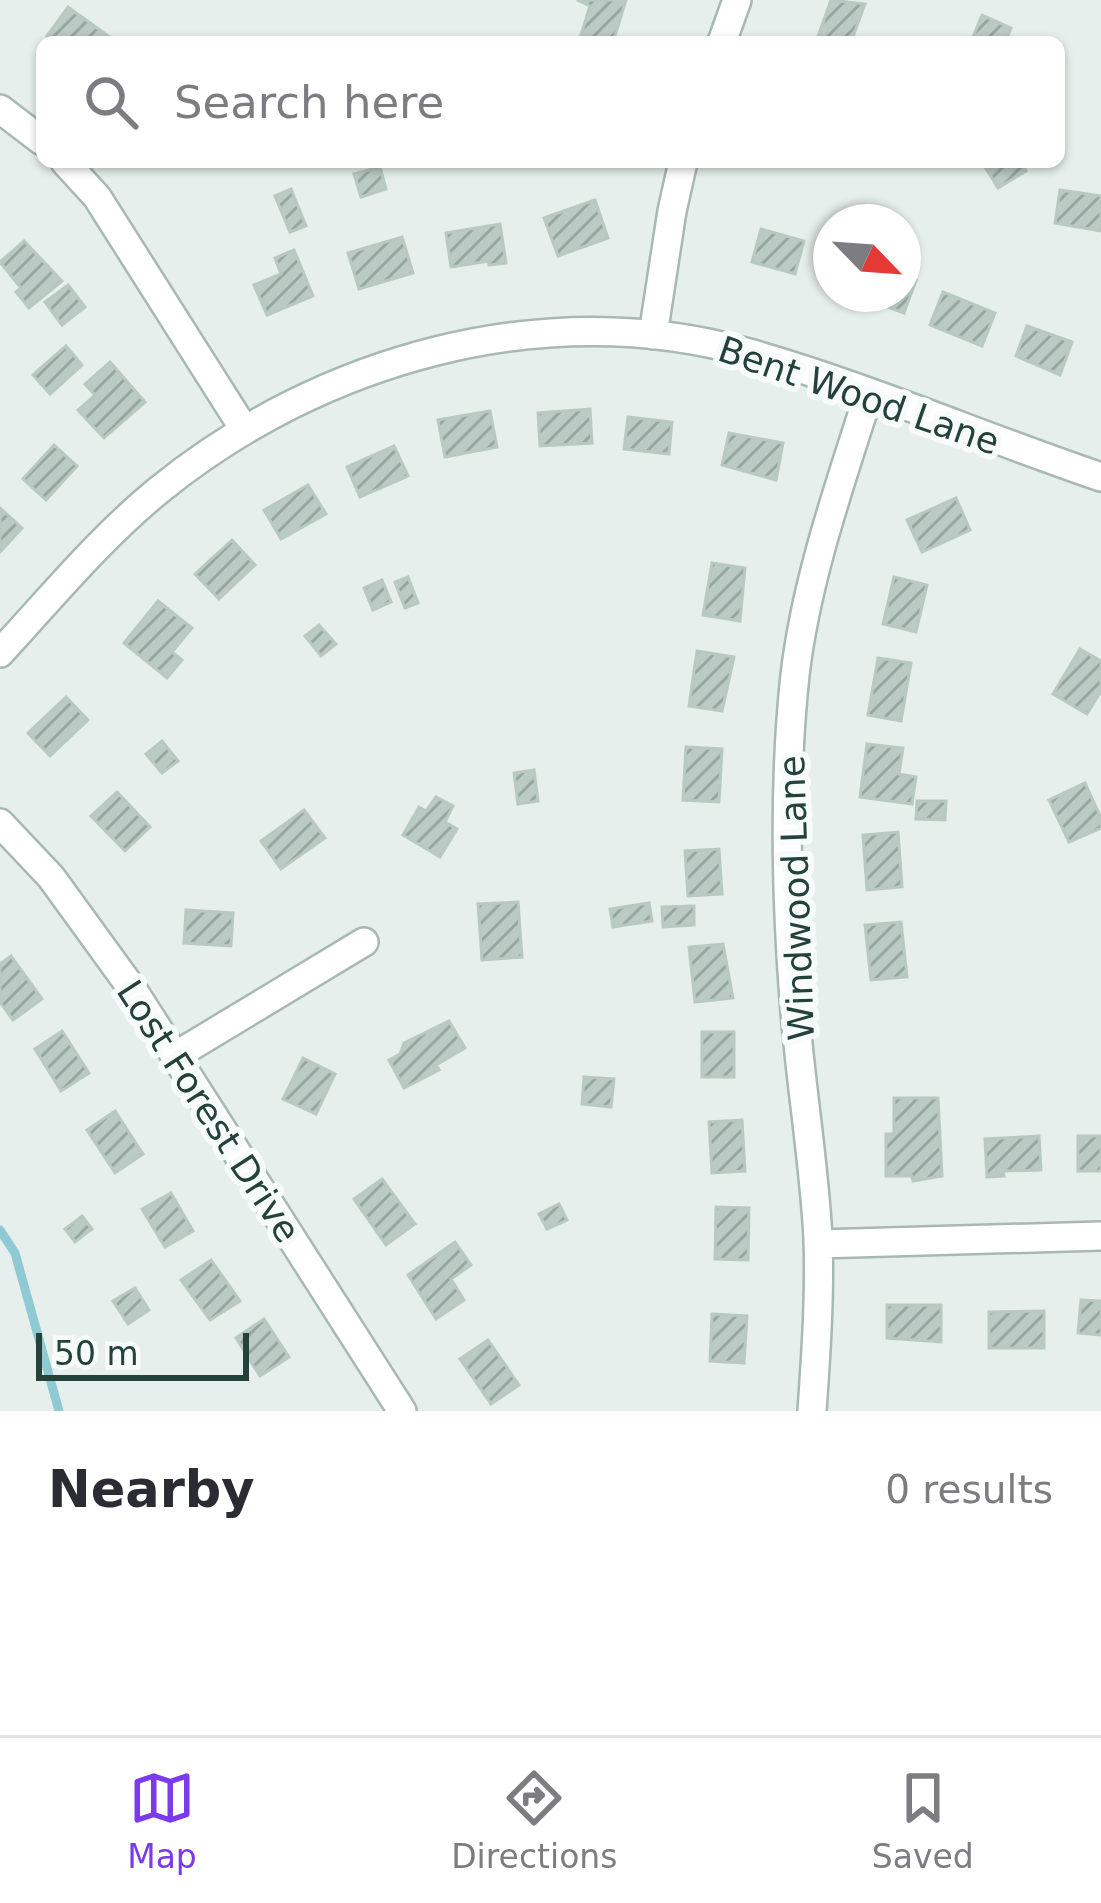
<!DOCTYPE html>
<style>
body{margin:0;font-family:"DejaVu Sans",sans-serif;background:#f2f2f3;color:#2b2b33}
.compass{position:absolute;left:813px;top:204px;width:108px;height:108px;border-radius:50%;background:#fff;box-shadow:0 3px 9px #0004;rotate:115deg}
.scale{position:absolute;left:36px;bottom:30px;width:213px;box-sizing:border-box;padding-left:12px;border:6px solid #24423a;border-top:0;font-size:33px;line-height:42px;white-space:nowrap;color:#24423a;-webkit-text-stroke:9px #f7fbf9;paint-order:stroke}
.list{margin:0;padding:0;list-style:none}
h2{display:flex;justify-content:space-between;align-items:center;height:156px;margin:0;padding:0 48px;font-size:51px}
h2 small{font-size:39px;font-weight:400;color:#7c7c81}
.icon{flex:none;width:66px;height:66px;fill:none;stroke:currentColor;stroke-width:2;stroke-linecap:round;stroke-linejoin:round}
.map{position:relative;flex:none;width:1101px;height:1411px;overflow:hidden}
.search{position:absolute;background:#fff;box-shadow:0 3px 9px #0004;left:36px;right:36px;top:36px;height:132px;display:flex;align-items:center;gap:30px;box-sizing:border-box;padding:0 42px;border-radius:18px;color:#7c7c81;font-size:45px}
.sheet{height:324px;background:#fff}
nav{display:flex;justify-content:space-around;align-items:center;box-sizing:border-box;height:168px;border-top:3px solid #e1e1e2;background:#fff;font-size:33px;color:#7c7c81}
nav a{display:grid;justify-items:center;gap:6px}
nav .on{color:#7c3aed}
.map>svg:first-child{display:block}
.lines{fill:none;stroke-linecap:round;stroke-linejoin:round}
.stream{stroke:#8ec9d4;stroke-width:9}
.building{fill:url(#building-hatch);stroke:#b8c9c2;stroke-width:3}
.street-casing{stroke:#a8b8b2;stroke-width:32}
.street{stroke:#fff;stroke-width:27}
.labels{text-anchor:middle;stroke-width:12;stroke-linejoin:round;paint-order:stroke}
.street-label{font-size:36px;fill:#24423a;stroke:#f7fbf9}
</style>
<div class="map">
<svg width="1101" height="1411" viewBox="0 0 1101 1411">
<defs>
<pattern id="building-hatch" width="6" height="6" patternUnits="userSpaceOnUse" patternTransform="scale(3)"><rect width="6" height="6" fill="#bbcac4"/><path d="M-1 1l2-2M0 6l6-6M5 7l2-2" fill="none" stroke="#98a6a0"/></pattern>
</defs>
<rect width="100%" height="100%" fill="#e6efeb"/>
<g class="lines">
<path class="stream" d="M0,1230L15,1253L59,1411"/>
</g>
<path class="building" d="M577,0H626L613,42L580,38L590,6Z
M831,0L865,4L851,42H816Z
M68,7L111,38L109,42H55L47,36Z
M982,15L1011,28L1005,42H971Z
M982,162H1021L1026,171L998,188Z
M380,167L386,189L361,197L354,174Z
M291,189L306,226L290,232L275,196Z
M1060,190L1101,196V231L1055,223Z
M595,200L608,238L558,256L544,218Z
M500,224L506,263L489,265V261L451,267L446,233Z
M761,229L804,241L795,274L752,262Z
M402,237L413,273L359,289L348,253Z
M24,241L62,281L29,308L16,292L21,288L0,262Z
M294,250L313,296L267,315L254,285L281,274L275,258Z
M903,275L916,280L904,313L855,295L903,294Z
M68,285L85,307L62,325L45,302Z
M943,292L995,313L982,346L930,325Z
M1027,326L1072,342L1060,375L1016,356Z
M66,346L82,365L50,394L33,375Z
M110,362L145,402L104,438L78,410L95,395L85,384Z
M590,409L592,443L540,446L538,413Z
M490,411L497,447L445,457L438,420Z
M628,417L672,422L669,454L624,449Z
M729,433L783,443L776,480L722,465Z
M54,445L77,466L46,500L23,479Z
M394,446L408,476L360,497L347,467Z
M308,485L326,514L281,539L264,510Z
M956,498L970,530L922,552L907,520Z
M0,508L22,528L0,552Z
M232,540L255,565L219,599L195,574Z
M712,563L745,568L740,621L703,615Z
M408,577L418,603L405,608L395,582Z
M894,577L927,585L916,632L883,624Z
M382,580L391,602L373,610L364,588Z
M158,601L192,628L172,652L182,660L167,678L124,643Z
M319,625L336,644L321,656L305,636Z
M1080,649L1101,661V691L1087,714L1053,694Z
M697,651L734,657L722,711L689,706Z
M878,658L911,663L901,721L868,715Z
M66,697L88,720L50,756L28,733Z
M162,741L178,761L162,773L146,754Z
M867,744L903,748L899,774L916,777L912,804L860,797Z
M686,747L722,749L719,802L683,800Z
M534,770L538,801L518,804L514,773Z
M1085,783L1101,818V828L1069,842L1049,800Z
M117,792L150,827L125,851L91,816Z
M436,797L453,806L445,822L457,829L440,857L403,835L419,807L426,811Z
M917,801H946L945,820L916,819Z
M304,810L325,838L281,869L261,841Z
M898,832L902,887L867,890L863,835Z
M719,849L722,894L688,896L685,851Z
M518,902L522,957L482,960L478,904Z
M649,903L652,921L613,927L610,909Z
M694,906V925L663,927L662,907Z
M186,910L233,913L231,946L184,943Z
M901,922L907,977L871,980L865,925Z
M723,944L733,998L695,1002L689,947Z
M11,956L42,999L13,1020L0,1002V964Z
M449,1021L465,1048L436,1065L439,1070L404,1088L389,1060L400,1054L404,1043Z
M62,1031L89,1073L61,1091L35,1049Z
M702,1032H734V1077H702Z
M303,1058L335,1074L316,1114L283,1099Z
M584,1077L614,1079L611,1107L582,1104Z
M894,1098H938L942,1176L913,1181L912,1176H886V1134H894Z
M115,1111L143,1154L115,1173L87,1130Z
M742,1120L745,1171L712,1173L709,1122Z
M1039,1136L1041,1170L1003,1171L1004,1176L987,1177L985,1139Z
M1078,1136H1101V1171H1078Z
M382,1179L415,1224L386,1245L354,1199Z
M171,1193L193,1231L165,1247L142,1209Z
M559,1204L567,1220L547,1229L539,1214Z
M716,1207L749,1208L748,1260L715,1259Z
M82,1216L92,1229L75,1242L65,1229Z
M455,1242L471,1265L451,1279L464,1300L436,1319L408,1275Z
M211,1260L240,1301L210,1320L181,1280Z
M135,1288L149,1310L128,1324L113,1301Z
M1081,1300L1101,1301V1335L1078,1333Z
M887,1305H941V1342L887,1338Z
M1044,1311V1348H989V1312Z
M712,1314L747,1316L744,1363L710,1361Z
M264,1319L289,1357L260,1376L236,1338Z
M488,1340L519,1385L491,1404L460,1359Z"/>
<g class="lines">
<g class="street-casing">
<path id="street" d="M722,42L737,0
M0,109L42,141
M65,162L97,197L244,429
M653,335L672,211L683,162
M0,653C51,598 100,538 159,490C320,359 545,295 749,353C868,387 983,437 1101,477
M0,823L51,877L133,990L402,1411
M175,1056L364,942
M818,1244L1101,1236
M812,1411C816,1354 820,1296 818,1238C814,1162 801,1087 795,1012C786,901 783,786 795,675C806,580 840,484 869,393"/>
</g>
<use href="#street" class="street"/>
</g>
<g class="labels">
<g class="street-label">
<text transform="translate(859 395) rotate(19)" y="13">Bent Wood Lane</text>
<text transform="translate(796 898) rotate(-92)" y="13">Windwood Lane</text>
<text transform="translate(209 1111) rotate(57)" y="13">Lost Forest Drive</text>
</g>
</g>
</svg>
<svg class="compass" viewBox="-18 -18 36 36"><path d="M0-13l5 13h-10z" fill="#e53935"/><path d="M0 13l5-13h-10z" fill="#7c7c81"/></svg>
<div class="scale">50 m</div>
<div class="search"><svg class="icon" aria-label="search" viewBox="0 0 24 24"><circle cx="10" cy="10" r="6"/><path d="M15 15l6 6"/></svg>Search here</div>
</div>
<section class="sheet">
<h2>Nearby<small>0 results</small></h2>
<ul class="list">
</ul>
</section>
<nav>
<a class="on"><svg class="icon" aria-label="map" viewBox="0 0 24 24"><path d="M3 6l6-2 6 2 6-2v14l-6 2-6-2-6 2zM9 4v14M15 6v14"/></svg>Map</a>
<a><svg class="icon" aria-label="directions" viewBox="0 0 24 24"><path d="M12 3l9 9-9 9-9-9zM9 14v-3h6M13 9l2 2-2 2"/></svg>Directions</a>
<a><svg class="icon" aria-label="saved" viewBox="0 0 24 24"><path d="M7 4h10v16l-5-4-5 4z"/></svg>Saved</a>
</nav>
